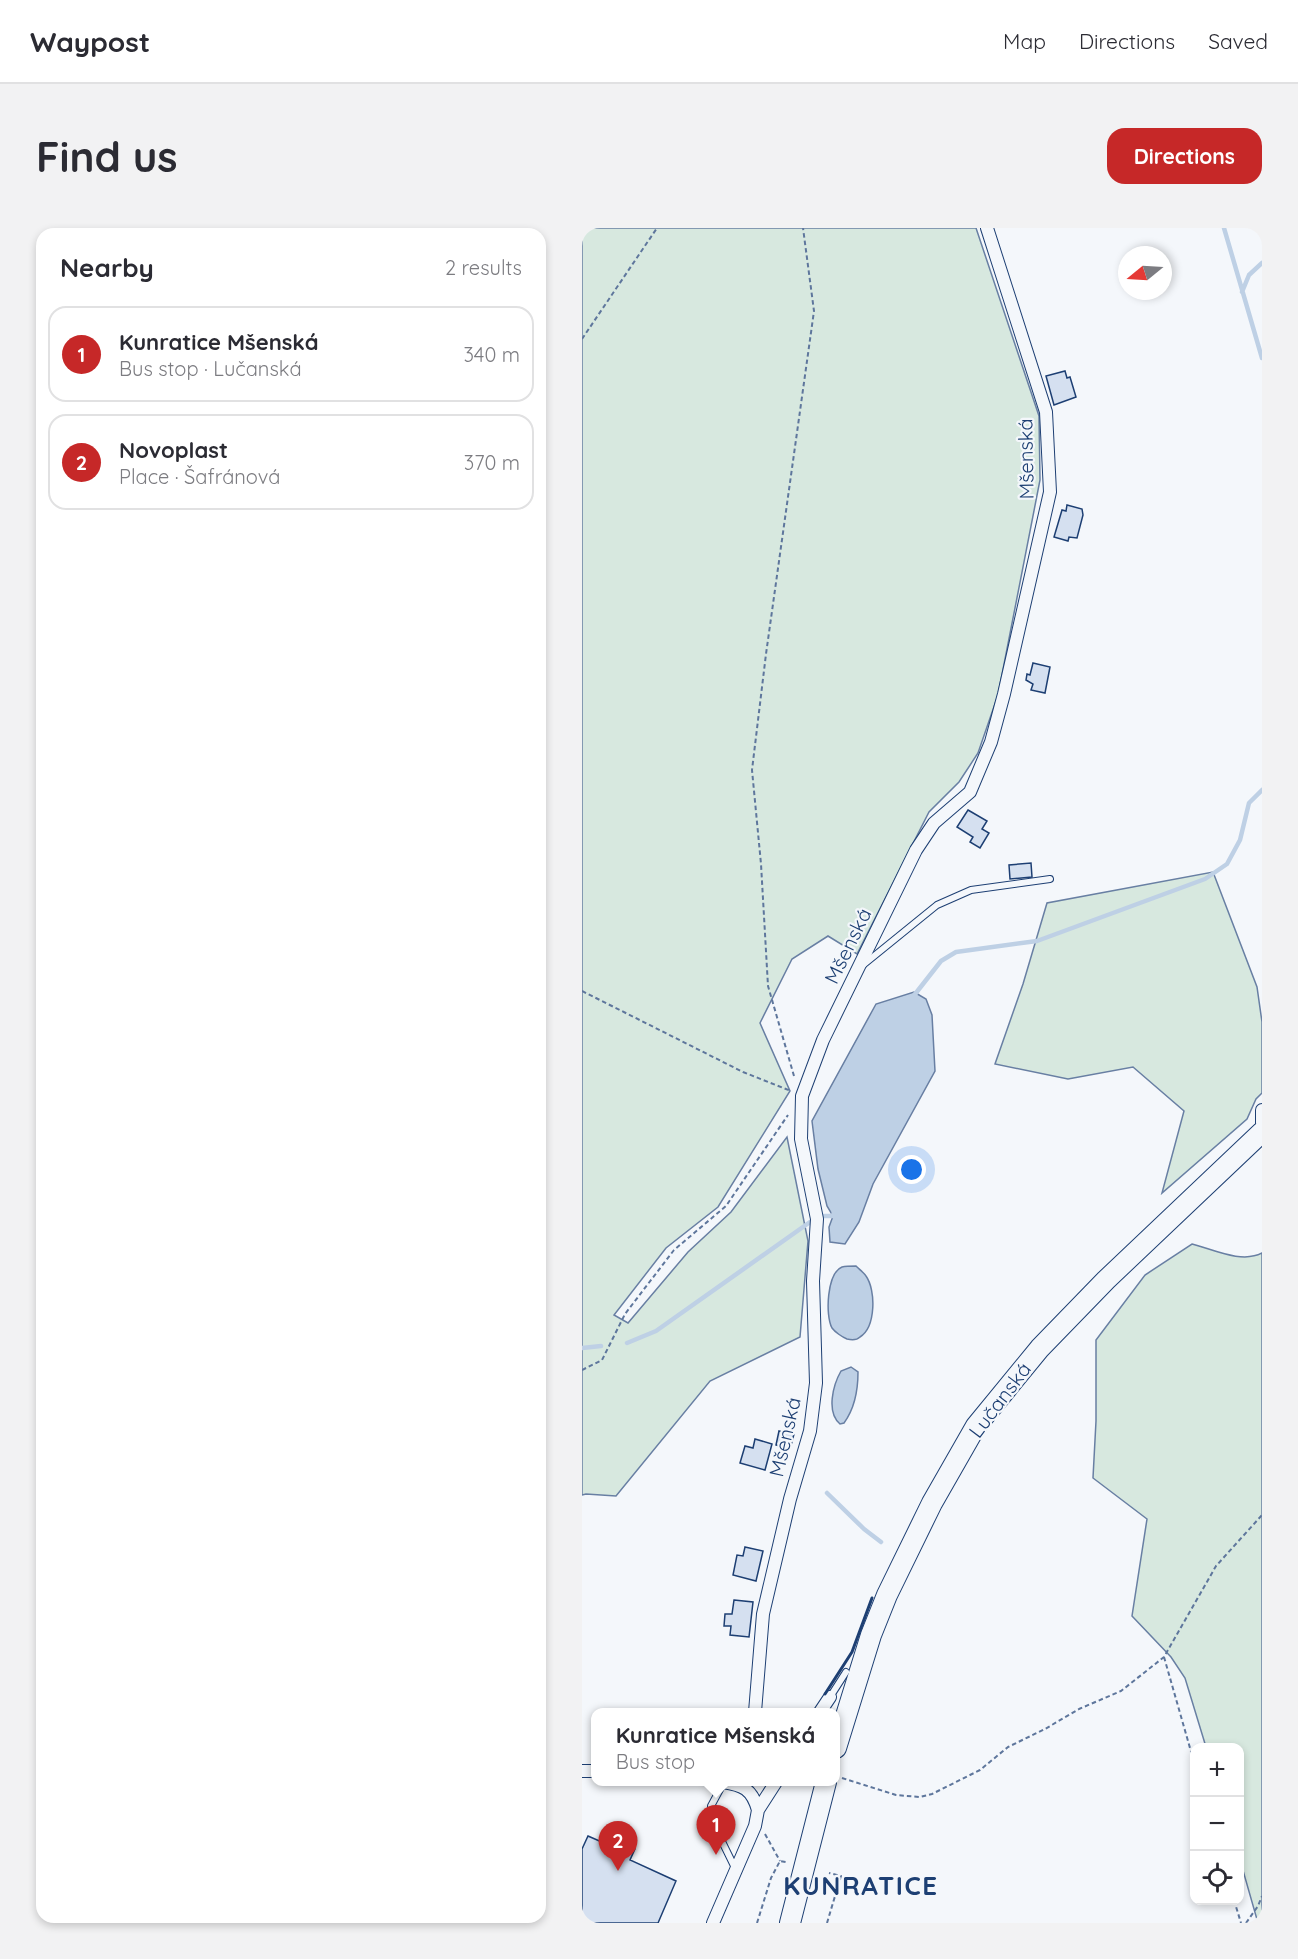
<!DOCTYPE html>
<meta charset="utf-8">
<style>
body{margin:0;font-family:Quicksand,sans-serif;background:#f2f2f3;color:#2b2b33}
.controls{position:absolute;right:18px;bottom:18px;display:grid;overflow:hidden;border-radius:12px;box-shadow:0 3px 9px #0003}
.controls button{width:54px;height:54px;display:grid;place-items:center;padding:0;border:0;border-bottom:2px solid #e1e1e2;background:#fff;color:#2b2b33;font:30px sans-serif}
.compass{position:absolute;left:536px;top:18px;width:54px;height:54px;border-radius:50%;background:#fff;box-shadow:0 3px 9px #0003;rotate:252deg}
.you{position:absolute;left:330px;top:942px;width:21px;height:21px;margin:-15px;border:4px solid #fff;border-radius:50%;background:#1a73e8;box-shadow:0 0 0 9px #1a73e833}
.badge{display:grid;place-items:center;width:39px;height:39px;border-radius:50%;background:#c62828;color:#fff;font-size:20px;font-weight:700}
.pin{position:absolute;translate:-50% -50px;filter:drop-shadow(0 2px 3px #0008)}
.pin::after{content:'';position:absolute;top:32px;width:21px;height:18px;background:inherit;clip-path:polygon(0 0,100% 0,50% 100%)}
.popup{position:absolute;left:9px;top:1480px;width:249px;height:78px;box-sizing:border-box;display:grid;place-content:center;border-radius:12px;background:#fff;filter:drop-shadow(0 2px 4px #0005);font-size:20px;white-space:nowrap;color:#7c7c81}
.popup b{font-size:22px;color:#2b2b33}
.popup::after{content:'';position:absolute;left:50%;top:100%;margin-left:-12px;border:12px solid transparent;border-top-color:#fff}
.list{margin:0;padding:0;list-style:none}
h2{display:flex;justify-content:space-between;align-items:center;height:78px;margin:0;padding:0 24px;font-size:26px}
h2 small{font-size:20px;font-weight:400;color:#7c7c81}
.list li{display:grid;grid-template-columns:39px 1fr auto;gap:18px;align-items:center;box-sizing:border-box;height:96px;margin:0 12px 12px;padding:0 12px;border:2px solid #e1e1e2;border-radius:18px}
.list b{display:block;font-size:22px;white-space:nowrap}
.list p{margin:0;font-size:20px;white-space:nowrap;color:#7c7c81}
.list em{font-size:20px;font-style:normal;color:#7c7c81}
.icon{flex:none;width:33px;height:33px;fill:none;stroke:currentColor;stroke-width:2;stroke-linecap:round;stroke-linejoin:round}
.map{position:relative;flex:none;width:680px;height:1695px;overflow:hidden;border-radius:18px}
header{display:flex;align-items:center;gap:36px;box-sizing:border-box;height:84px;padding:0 30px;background:#fff;border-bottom:2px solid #e1e1e2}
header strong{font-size:28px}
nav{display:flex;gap:33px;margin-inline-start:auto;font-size:21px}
.intro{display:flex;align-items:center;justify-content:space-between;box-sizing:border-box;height:144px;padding:0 36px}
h1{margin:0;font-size:42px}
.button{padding:15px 27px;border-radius:18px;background:#c62828;color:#fff;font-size:21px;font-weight:700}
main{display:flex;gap:36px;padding:0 36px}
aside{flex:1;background:#fff;border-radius:18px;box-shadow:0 3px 9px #0003}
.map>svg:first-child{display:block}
.green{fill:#d7e8df;stroke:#687fa3;stroke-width:1.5}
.water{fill:#bed0e5;stroke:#687fa3;stroke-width:1.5}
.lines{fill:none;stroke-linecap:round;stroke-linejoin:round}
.stream{stroke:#bed0e5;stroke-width:4.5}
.building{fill:#d5e0f0;stroke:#1d3f73;stroke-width:1.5}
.service-casing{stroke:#1d3f73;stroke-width:8}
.minor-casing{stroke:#1d3f73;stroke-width:14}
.primary-casing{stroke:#1d3f73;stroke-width:22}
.path{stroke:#5e769c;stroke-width:2;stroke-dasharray:4.5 3;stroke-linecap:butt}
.service{stroke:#f4f7fb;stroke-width:6}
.minor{stroke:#f4f7fb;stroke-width:12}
.primary{stroke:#f4f7fb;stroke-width:20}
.wall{stroke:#1d3f73;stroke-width:3}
.labels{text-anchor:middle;stroke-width:4.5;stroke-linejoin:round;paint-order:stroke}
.street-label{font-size:20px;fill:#1d3f73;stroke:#f4f7fb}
.district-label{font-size:26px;font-weight:bold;letter-spacing:1.5px;fill:#1d3f73;stroke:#f4f7fb}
</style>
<header>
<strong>Waypost</strong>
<nav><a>Map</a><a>Directions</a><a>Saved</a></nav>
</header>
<div class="intro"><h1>Find us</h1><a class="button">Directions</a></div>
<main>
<aside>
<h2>Nearby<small>2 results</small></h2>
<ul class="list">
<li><span class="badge">1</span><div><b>Kunratice Mšenská</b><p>Bus stop · Lučanská</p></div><em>340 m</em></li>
<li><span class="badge">2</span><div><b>Novoplast</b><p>Place · Šafránová</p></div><em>370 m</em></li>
</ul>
</aside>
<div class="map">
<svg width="680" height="1695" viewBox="0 0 680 1695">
<rect width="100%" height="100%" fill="#f4f7fb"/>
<path class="green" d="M0,0H394L457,188L458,252L416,467L396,525L377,554L347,584L275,726L246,708L210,731L178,795L208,863L136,979L84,1020L32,1087L46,1095L106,1024L149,984L205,909L226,1013L218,1109L128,1153L34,1268L4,1266L0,1267Z
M631,644L675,759L680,794V865L674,871L665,891L580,965L602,883L551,839L486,851L413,836L441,756L465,675Z
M610,1016C630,1021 660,1036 680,1025V1695H676L658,1632V1520L624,1519L603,1450L589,1429L550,1388L565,1291L511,1250L514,1193V1112L563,1047Z"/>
<path class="water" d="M332,764L344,771L350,787L353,843L291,956L277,994L263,1016L248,1014L247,999L251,988L245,978L236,941L230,893L294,776Z
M274,1038C277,1041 282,1045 284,1048C294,1062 294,1099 278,1109C275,1112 269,1112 265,1111C260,1109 253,1104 250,1100C243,1087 245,1045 260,1039C264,1038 270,1038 274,1038Z
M269,1139L276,1144C276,1163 273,1180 262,1195L258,1196C244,1184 251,1157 259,1143Z"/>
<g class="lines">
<path class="stream" d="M642,0L680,130
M660,64L667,47L680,35
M330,770L359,733L374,724L455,713L623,651L645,636L658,612L667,575L680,562
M241,988H251L252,984
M45,1115L74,1103L228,994
M0,1120L19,1118
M245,1265L282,1301L299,1314"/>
</g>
<path class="building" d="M483,143L485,150L488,149L494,169L472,177L464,148Z
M485,277L500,281L501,287L495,310L487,309L486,313L472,309L480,282L484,283Z
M451,435L468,439L463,465L449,462L451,456L444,452L445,446L448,447Z
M386,582L405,593L400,601L407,605L398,620L388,614L391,609L375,599Z
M449,635L450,649L428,651L427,637Z
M197,1203L212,1206L208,1221L194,1217Z
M173,1211L190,1216L183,1242L158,1235L163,1218L171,1220Z
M163,1319L181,1323L174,1353L151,1347L155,1327L161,1328Z
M152,1372L171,1374L167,1409L148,1407L149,1398H142L143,1386H150Z
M6,1608L22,1615L25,1609L53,1621L48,1632L94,1653L76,1695H0V1621Z"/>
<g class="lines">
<g class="service-casing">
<path id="service" d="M281,737L355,677L389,662L468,651
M248,1469L264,1444
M142,1554L129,1578V1591L153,1640"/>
</g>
<g class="minor-casing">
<path id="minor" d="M680,882V895
M173,1484L181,1386L208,1271L228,1203L234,1155L231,1053L235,991L219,911L220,868L241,812L334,622L352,595L388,564L409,514L422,466L468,264L464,184L405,0
M238,1484L248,1469
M0,1543H14
M141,1554C161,1557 170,1561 176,1582
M131,1695L173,1598L176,1582L194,1554"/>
</g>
<g class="primary-casing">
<path id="primary" d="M254,1520L289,1407L305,1367L350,1275L394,1198L458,1120L524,1052L680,904
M208,1695L244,1554"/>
</g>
<path class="path" d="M0,111L75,0
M0,763L161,844L209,863
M212,848L186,758L179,636L170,542L184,426L232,83L221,0
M0,1142L20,1132L43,1086L92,1022L144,978L206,887
M582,1429L612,1534
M260,1550L314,1567L338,1569L350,1566L398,1542L426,1519L463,1501L497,1481L539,1463L582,1429L634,1338L680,1287
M183,1606L198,1633
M652,1672L659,1695
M175,1695L189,1650L198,1633L204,1634
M245,1695L259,1648L247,1645
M664,1695L676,1678L680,1668"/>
<use href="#service" class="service"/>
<use href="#minor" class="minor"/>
<use href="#primary" class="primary"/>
<path class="wall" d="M243,1466L270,1424L290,1370"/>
</g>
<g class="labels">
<g class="street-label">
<text transform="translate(444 231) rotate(-91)" y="7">Mšenská</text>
<text transform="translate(266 718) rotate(-64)" y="7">Mšenská</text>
<text transform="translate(418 1172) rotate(-53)" y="7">Lučanská</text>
<text transform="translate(203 1209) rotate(-77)" y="7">Mšenská</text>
</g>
<g class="district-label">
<text x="279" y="1667">KUNRATICE</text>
</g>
</g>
</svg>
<div class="controls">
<button>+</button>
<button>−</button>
<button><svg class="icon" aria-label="locate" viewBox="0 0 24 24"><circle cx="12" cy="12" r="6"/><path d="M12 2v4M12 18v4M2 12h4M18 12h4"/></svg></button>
</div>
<svg class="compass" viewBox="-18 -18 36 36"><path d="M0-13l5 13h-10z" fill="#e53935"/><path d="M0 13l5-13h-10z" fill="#7c7c81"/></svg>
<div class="you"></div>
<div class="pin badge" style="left:134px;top:1627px">1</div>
<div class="popup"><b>Kunratice Mšenská</b>Bus stop</div>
<div class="pin badge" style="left:36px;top:1643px">2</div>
</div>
</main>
